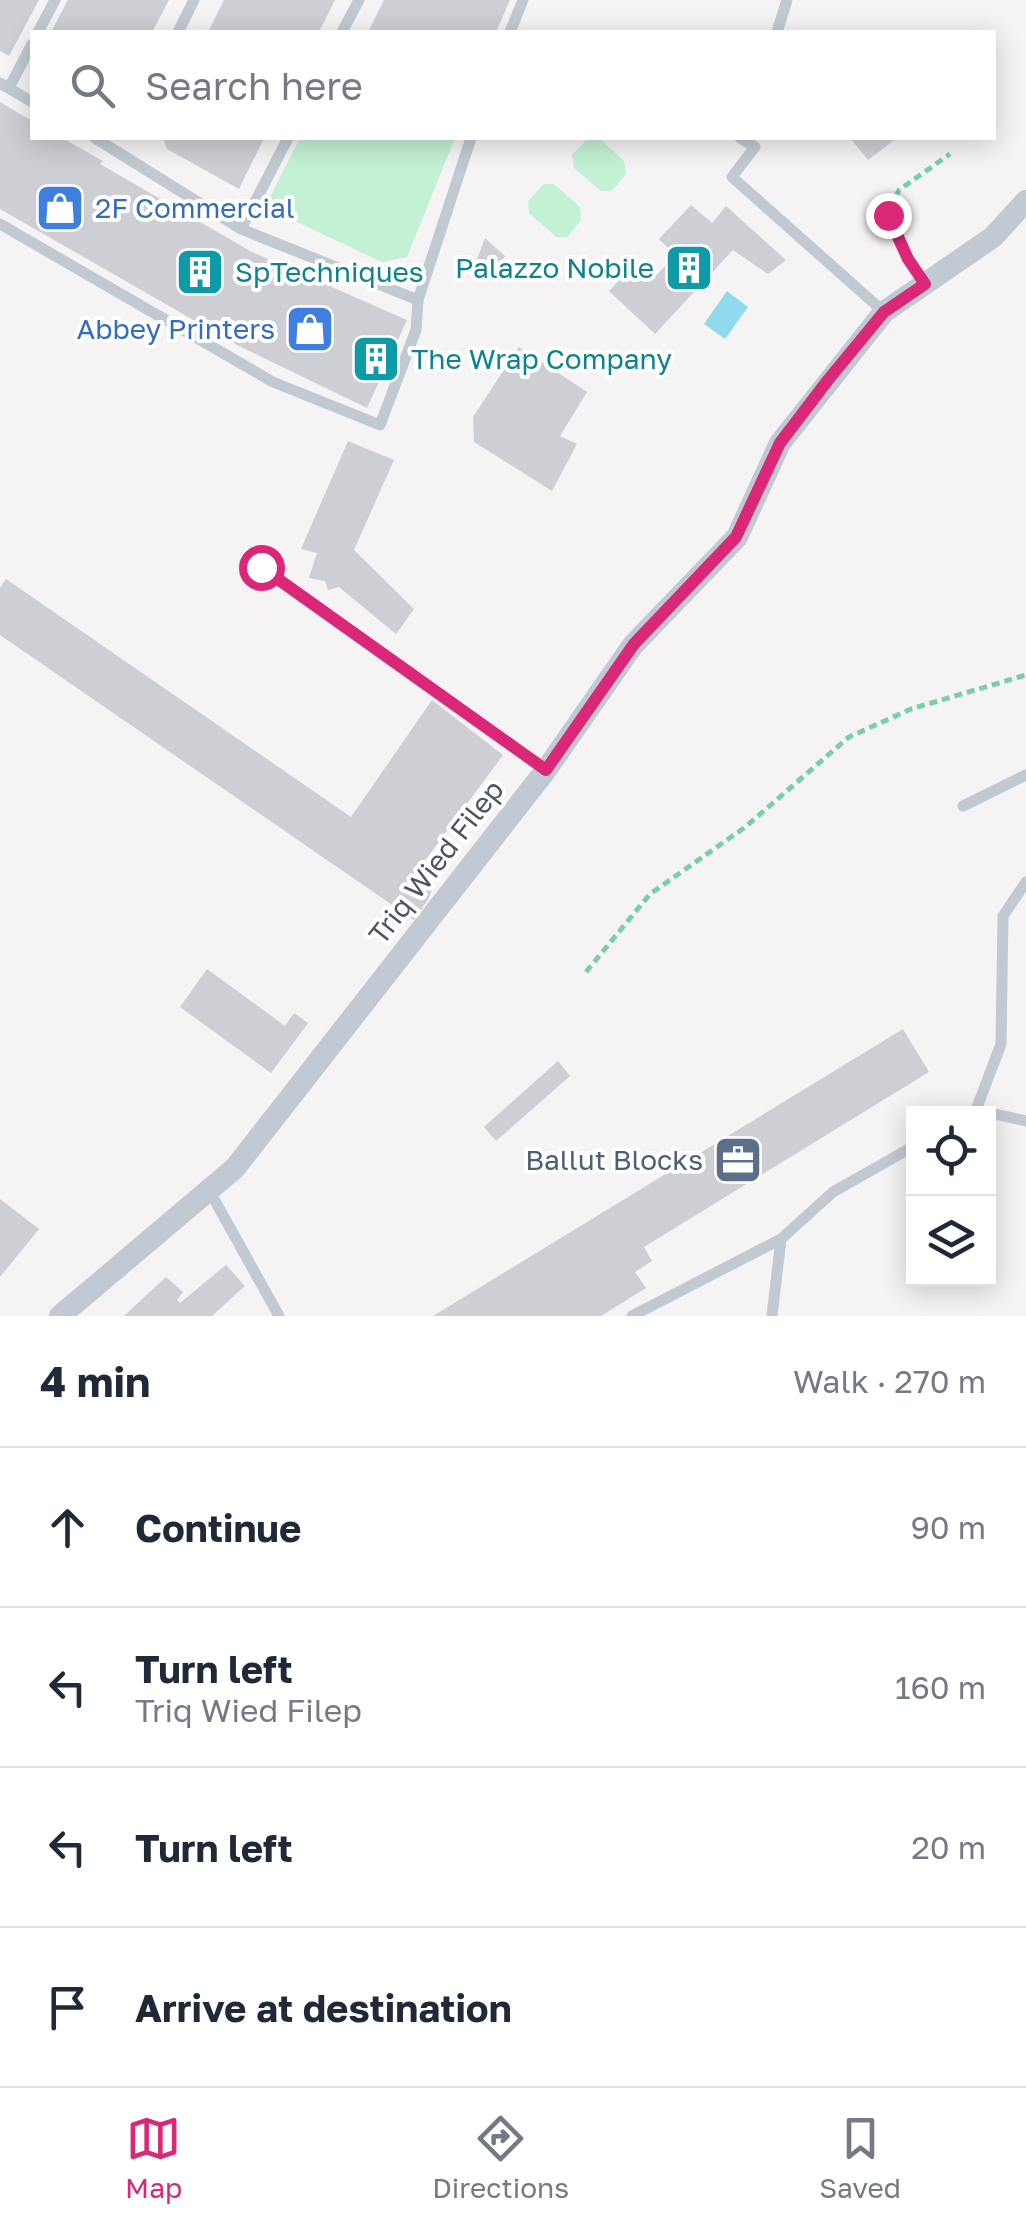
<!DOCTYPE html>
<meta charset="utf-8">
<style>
body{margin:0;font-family:"Golos Text",sans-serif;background:#f6f6f7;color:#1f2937}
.controls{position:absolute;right:30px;bottom:30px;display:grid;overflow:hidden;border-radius:0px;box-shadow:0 5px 25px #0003}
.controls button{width:90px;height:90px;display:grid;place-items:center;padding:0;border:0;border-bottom:2px solid #e0e1e3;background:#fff;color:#1f2937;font:50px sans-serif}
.stop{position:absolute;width:30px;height:30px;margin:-22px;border:8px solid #db2777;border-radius:50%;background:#fff}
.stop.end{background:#db2777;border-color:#fff;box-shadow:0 2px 10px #0008}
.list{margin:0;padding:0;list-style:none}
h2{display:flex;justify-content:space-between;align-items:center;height:130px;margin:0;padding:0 40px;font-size:42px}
h2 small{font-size:32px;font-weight:400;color:#747a83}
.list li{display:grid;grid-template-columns:65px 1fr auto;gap:30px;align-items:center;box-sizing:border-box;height:160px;padding:0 40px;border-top:2px solid #e0e1e3}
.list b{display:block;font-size:38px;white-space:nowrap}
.list p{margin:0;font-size:32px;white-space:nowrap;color:#747a83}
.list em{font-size:32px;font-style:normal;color:#747a83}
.icon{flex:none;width:55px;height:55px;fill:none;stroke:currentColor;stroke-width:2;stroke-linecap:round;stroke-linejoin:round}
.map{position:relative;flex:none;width:1026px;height:1316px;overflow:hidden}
.search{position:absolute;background:#fff;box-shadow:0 5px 25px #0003;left:30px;right:30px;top:30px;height:110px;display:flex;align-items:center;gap:25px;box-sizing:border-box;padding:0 35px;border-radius:0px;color:#747a83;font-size:38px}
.sheet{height:770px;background:#fff}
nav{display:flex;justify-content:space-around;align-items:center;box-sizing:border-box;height:140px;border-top:2px solid #e0e1e3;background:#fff;font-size:28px;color:#747a83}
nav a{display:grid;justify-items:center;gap:5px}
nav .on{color:#db2777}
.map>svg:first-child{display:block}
.green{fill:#c3f1d5}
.water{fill:#90daee}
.building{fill:#cdcfd5}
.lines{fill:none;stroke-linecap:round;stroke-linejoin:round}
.path{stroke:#7ad0a6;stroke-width:5;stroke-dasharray:8 5;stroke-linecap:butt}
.lane{stroke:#c1cad2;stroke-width:11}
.street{stroke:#c1cad2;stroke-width:22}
.route{stroke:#db2777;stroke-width:12}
.labels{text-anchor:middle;stroke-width:8;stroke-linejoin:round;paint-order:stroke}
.shop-label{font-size:28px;fill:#366cbe;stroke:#fff;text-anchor:start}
.culture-label{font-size:28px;fill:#0d838f;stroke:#fff;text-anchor:start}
.street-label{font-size:28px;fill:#4a5661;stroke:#fff}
.service-label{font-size:28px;fill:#4e5e75;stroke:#fff;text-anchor:end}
</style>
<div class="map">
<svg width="1026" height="1316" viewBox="0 0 1026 1316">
<rect width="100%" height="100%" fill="#f5f3f3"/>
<path class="green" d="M300,138H455L407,257L382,262L265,207Z
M588,138H599L624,161L626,174L612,191H601L574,168L572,155Z
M544,184H554L580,207L581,220L567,237H556L529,213L528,201Z"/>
<path class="water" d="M727,291L748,307L725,339L704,324Z"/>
<path class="building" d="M0,0H39L9,56L0,51Z
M68,0H169L152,32H51Z
M224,0H335L319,32H208Z
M384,0H510L496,32H368Z
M0,102L32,121V138H62L103,161L100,164L252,252L407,320L367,408L237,345L0,209Z
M163,138H264L239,189L167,149Z
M850,138H897L868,160Z
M691,205L712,223L726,206L786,260L768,274L733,250L655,334L609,291L636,263L654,278L675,255L659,239Z
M485,238L505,256L496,270L477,259Z
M519,347L587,392L560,436L577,444L552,491L474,442L473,417Z
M348,441L394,460L354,550L414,609L396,634L339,587L328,590L325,581L309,578L317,553L301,549Z
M6,579L351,817L432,700L503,755L421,866L437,876L429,898L414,920L0,635V588Z
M207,969L285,1026L294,1013L308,1023L271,1073L180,1007Z
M903,1029L929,1072L644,1247L652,1261L635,1272L646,1288L601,1316H433Z
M558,1061L570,1076L496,1141L484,1127Z
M0,1199L39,1229L0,1277Z
M226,1265L245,1286L212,1316H124L166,1277L183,1292L177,1300L180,1303Z"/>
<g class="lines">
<path class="path" d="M913,267L888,215L899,190L950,154
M586,972L650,894L744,828L849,737L911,709L1026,675"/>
<path class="lane" d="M38,32L55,0
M178,32L194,0
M342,32L359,0
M510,32L523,0
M777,32L787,0
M0,83L32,102
M9,88L32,44
M95,138L241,229L418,300
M740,138L755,147L732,177L884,312
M0,224L273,382L380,425L416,330L418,300L471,138
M241,229L288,138
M261,567L546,770
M963,806L1026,775
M976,1110L1001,1044L1003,916L1026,882
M970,1114L976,1110L1026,1121
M209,1190L279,1316
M632,1316L781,1239L833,1192L914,1146
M772,1316L781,1239"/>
<path class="street" d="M60,1316L235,1168L546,770L633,645L737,537L780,443L884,312L993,237L1026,201"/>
</g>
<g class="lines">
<path class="route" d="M261,567L546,770L634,644L736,537L780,443L828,380L884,312L925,284L908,259L888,215"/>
</g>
<defs>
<g id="shop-square" transform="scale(2.5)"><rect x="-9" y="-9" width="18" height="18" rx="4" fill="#3f7fe0" stroke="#fff"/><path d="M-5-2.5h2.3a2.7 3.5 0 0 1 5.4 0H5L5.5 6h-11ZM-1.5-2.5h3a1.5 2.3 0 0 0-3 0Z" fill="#fff"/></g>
<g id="building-square" transform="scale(2.5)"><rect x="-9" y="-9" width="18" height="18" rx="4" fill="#0f9aa8" stroke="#fff"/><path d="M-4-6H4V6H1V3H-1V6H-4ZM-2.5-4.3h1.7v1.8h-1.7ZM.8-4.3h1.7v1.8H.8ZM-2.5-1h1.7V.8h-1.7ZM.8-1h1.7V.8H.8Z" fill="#fff"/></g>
<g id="office-square" transform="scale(2.5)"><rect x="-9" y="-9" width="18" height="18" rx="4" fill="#5c6f8a" stroke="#fff"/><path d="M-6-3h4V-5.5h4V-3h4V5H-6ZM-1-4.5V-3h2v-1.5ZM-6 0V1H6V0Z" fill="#fff"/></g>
</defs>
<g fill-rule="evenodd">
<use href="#shop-square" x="60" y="208"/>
<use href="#building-square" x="689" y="268"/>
<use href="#building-square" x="200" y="272"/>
<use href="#shop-square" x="310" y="329"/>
<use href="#building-square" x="376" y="359"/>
<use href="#office-square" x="738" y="1160"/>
</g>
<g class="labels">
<g class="shop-label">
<text x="95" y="218">2F Commercial</text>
<text x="275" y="339" text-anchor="end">Abbey Printers</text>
</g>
<g class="culture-label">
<text x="654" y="278" text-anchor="end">Palazzo Nobile</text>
<text x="235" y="282">SpTechniques</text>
<text x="411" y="369">The Wrap Company</text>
</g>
<g class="street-label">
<text transform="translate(436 862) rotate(-52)" y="10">Triq Wied Filep</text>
</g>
<g class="service-label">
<text x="703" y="1170">Ballut Blocks</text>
</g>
</g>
</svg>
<div class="controls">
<button><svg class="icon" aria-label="locate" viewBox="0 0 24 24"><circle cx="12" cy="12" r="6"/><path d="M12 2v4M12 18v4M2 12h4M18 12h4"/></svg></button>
<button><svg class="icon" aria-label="layers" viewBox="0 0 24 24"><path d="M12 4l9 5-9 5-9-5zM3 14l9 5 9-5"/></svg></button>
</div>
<div class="stop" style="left:261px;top:567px"></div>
<div class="stop end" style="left:888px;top:215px"></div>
<div class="search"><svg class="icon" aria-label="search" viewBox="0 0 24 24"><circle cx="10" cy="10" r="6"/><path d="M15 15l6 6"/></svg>Search here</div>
</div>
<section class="sheet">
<h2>4 min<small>Walk · 270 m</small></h2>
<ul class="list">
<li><svg class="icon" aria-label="ahead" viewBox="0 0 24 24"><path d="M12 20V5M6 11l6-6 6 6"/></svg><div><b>Continue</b></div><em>90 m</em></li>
<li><svg class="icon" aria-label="left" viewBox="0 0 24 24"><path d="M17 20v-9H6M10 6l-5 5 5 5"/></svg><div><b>Turn left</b><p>Triq Wied Filep</p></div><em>160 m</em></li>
<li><svg class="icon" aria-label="left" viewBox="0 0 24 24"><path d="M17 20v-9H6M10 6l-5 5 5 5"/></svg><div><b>Turn left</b></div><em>20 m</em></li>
<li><svg class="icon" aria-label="arrive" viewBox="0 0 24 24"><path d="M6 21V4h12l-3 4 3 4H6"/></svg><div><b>Arrive at destination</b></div></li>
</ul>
</section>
<nav>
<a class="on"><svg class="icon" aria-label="map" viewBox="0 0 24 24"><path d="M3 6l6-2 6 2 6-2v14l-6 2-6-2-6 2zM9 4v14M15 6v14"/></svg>Map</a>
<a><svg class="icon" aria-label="directions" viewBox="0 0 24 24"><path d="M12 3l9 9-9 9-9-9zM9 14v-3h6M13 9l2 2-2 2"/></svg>Directions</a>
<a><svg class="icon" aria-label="saved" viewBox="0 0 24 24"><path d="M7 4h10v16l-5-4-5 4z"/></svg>Saved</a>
</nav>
